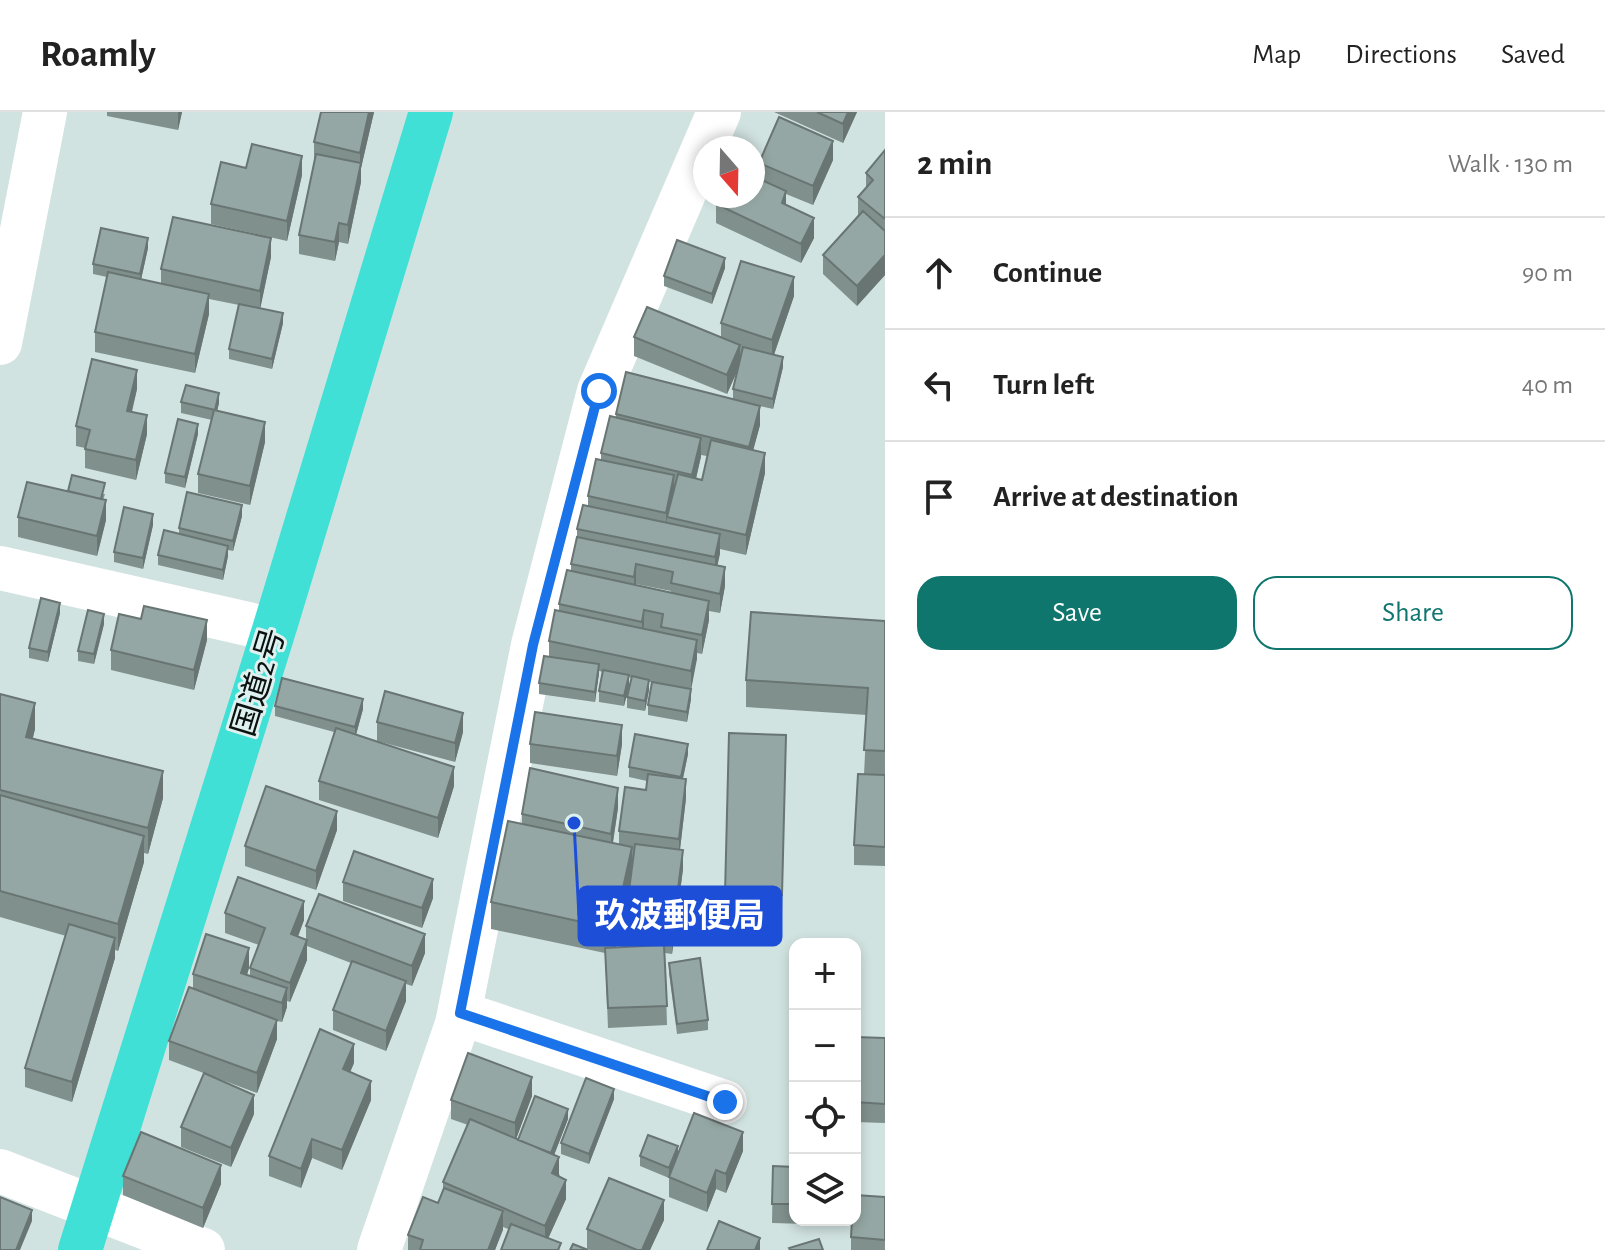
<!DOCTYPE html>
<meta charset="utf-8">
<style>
body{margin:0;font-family:"Alegreya Sans","Noto Sans JP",sans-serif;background:#f2f2f2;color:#222}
.controls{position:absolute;right:24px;bottom:24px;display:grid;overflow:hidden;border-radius:16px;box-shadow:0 4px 12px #0003}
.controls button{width:72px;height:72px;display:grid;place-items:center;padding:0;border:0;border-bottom:2px solid #e0e0e0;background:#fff;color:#222;font:40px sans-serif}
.compass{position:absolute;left:693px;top:24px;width:72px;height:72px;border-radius:50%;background:#fff;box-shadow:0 4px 12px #0003;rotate:160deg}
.stop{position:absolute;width:24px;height:24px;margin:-18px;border:6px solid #1a73e8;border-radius:50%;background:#fff}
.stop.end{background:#1a73e8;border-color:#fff;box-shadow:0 2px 8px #0008}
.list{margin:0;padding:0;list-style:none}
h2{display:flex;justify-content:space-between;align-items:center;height:104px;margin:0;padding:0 32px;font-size:34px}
h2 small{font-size:26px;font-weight:400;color:#767676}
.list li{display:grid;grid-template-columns:52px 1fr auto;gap:24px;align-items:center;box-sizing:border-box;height:112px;padding:0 32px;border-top:2px solid #e0e0e0}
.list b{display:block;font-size:30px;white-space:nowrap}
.list em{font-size:26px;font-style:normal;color:#767676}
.actions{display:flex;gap:16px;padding:24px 32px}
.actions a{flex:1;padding:18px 0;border:2px solid #0f766e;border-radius:24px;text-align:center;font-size:28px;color:#0f766e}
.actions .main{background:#0f766e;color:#fff}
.icon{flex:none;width:44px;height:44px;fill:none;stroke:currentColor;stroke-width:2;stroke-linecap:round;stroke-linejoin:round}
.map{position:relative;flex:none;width:885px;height:1138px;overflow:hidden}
header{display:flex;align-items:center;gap:48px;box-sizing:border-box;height:112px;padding:0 40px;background:#fff;border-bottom:2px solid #e0e0e0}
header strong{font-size:38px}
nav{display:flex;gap:44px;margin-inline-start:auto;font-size:28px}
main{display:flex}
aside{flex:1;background:#fff}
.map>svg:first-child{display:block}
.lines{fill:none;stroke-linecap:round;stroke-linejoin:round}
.minor{stroke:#fff;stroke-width:44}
.trunk{stroke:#40e0d6;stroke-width:44}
.wall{fill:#80908d;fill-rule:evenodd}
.shaded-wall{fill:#687573}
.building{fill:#95a7a4;stroke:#687573;stroke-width:2}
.route{stroke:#1a73e8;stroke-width:10}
.labels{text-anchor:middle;stroke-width:6;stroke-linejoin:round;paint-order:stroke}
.street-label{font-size:32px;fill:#0a1110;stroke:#def1ee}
.leader{fill:none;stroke:#1d4ed8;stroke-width:3}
.callout-dot{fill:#1d4ed8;stroke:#def1ee;stroke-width:3}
.callout{fill:#1d4ed8;stroke:#1d4ed8;stroke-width:3}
.callout-label{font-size:34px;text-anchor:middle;font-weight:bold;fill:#fff}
</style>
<header>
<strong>Roamly</strong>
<nav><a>Map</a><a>Directions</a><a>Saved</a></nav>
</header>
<main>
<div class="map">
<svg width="885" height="1138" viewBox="0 0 885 1138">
<rect width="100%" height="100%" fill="#d1e3e1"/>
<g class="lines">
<path class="minor" d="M0,231L45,0
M0,456L274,518
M460,901L725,990
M0,1059L203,1138
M379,1138L457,912L533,533L599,279L719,0"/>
<path class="trunk" d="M80,1138L274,518L431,0"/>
</g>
<path class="wall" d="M107,0H182L178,18L107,4Z
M321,0H374L361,56V70L348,132L339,130L335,149L299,142V123L314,50V30Z
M774,0H857L843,31Z
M885,38V163L857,194L823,162V143L858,103V85L866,77V61Z
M833,48L813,93L786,82V93L814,126L801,151L716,111V92L759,66V51Z
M246,56L302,63L287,129L211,112V92Z
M148,136L141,168L161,172V157L271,145L260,196L283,211L272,257L229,247V237L239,193L209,187V202L195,261L95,240V220L107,165L93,162V152Z
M725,156L712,192L664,174V164Z
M794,184L774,243L783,255L773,297L756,293L760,313L753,338L765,361L746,443L720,437L717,453L725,474L720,501L709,499V508L702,542L697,541L691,577V587L687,610L648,603V593L652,570H649V578L645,599L627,596V585L632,566L629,565V574L624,594L599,590V579L603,560L599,559L595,590L539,582V571L549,545V529L559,499V492L571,459V452L577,425V417L588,394V384L601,348V341L616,305V302L733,287V277L738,256L727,282L634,244V225H721V211ZM701,343L707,344L702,368L696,367ZM636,472L671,479V480L636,473Z
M137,277L132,300L147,322L136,368L85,356V336L76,334V314Z
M181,290L219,291L217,299L265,330L250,393L198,381V362L212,308L181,301Z
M198,322L185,376L165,371V361Z
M68,379L105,382L103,388L106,408L97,444L18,425V405Z
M242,404L233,439L228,438V444L223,468L158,453V443L179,422V416Z
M153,413L143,457L114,450V440Z
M60,501L48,550L29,546V536Z
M885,509V754L854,753V733L864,662L867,603L746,595V568Z
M104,512L94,552L78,549V539Z
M207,528L194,578L111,558V538Z
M0,582L35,617L33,626L163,686L148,742L144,741V750L118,839L115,838V846L72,990L25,975V956L66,824L0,805Z
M275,594L363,597L356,623L454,674L438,726L319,688V669L334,620L275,604Z
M377,610L463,620L455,650L377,629Z
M786,623L782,803L725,801V782Z
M530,632H622L617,664L530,651Z
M688,642L683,667L686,686L680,737L683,757L672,842L665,841L667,913L608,916L605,841L491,817V790L522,712V702L618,696L613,731L619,732V719L646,678L647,669L629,665V655ZM630,770L624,817V835H616Z
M337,718L316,778L245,754V734Z
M343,770L433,786L422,816L343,789Z
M225,801L304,808L298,825L306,828V814L425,841L412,874L406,872V889L386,939L333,918V898L351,851L307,834V848L290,890L287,889V895L282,910L277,909V927L257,981L169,948V929L193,876V862L249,856L247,863L250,864V856L259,833L225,821Z
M669,851L708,908V918L677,922L669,861Z
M855,925L885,926V1011L855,1010Z
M354,951L350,960L371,988L342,1058L312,1046L301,1076L269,1064V1044Z
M532,984L516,1027L518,1028L568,1007L554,1043L566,1087L548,1127L561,1138L503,1115L495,1138H408V1123L438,1091L443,1077V1070L468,1013L451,1007V988Z
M614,987L589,1052L561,1042V1031Z
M254,1002L231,1055L181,1035V1015Z
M743,1039L726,1081L716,1077L707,1100L669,1085V1066L640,1054V1044L678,1043Z
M773,1054L795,1055V1108H840V1113L772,1111Z
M123,1064L221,1072L203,1116L123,1083Z
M885,1085V1138H851V1125Z
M664,1108L650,1138H590L587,1137V1117Z"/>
<path class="shaded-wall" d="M178,0H182L178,18Z
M369,0H374L361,56V70L348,132V113L360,56V41Z
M848,0H857L843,31V12Z
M833,29V48L813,93V74Z
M302,44V63L287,129V109Z
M786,79V99L782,91Z
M814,106V126L801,151V132Z
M339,111V130L335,149V130Z
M148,126V136L140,172V162Z
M271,126V145L260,198V179Z
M885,143V163L857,194V174Z
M725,146V156L712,192V182Z
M794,165V184L772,248V228Z
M209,182V202L195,261V242Z
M283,201V211L272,257V247Z
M740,233V253L727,282V263Z
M783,245V255L773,297V287Z
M137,258V277L127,318V299Z
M219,281V291L215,308V298Z
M760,294V313L749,354V335Z
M147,303V322L136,368V348Z
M265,310V330L250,393V374Z
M198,312V322L185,376V365Z
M701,326V345L692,383V363Z
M765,341V361L746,443V423Z
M674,363V382L667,405L666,420V401Z
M106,388V408L97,444V424Z
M242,393V404L233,439V429Z
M153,402V413L143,457V446Z
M720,422V442L715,465V445Z
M228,434V444L223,468V458Z
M636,452V472L634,485V465Z
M725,455V474L720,501V482Z
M709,489V508L702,542V523Z
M60,491V501L48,550V540Z
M644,498V518L642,530V510Z
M104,502V512L94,552V542Z
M207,508V528L194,578V558Z
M697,528V547L691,578V559Z
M599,552V562L595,590V580Z
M629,563V574L624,594V584Z
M649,568V578L645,599V589Z
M691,577V587L687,610V600Z
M363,587V597L355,626V615Z
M35,591V617L26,651V625Z
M463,601V620L455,650V631Z
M622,613V632L617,664V644Z
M688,632V642L681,675V665Z
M454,655V674L438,726V706Z
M163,659V686L148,742V716Z
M686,667V686L679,746V727Z
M618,676V696L611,742V722Z
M337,699V718L316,778V759Z
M144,724V750L118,839V812Z
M632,735V762L614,843V817Z
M683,738V757L672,842V823Z
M433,767V786L422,816V796Z
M304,789V808L291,842V822Z
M425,822V841L412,874V854Z
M115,826V846L72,990V970Z
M307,828V848L290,890V871Z
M249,836V856L242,878L241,861Z
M406,869V889L386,939V919Z
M287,876V895L282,910V891Z
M277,908V927L257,981V961Z
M354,932V951L343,977V957Z
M532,965V984L515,1030V1011Z
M371,969V988L342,1058V1038Z
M614,977V987L589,1052V1042Z
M254,983V1002L231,1055V1036Z
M568,997V1007L551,1051V1041Z
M743,1020V1039L726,1081V1062Z
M312,1027V1046L301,1076V1057Z
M678,1034V1045L669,1066V1056Z
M559,1045V1065L552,1061Z
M221,1053V1072L203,1116V1096Z
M716,1058V1077L707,1100V1081Z
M566,1068V1087L545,1133V1114Z
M664,1088V1108L650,1138H642Z
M32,1098V1109L20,1138H16Z
M503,1099V1118L495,1138H488Z
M760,1126V1138H755Z"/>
<path class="building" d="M321,0H369L360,41L314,30Z
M817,0H848L843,12Z
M779,5L833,29L813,74L759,51Z
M252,32L302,44L287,109L211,92L221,50L246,56Z
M885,38V107L858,85L873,68L866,61Z
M316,42L361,51L348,113L339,111L335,130L299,123Z
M753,64L786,79L782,91L814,106L801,132L716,92L720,84H753Z
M863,99L885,119V143L857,174L823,143Z
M173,105L271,126L260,179L161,157Z
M101,116L148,126L140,162L93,152Z
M677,128L725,146L712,182L664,164Z
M741,149L794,165L772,228L721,211Z
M108,160L209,182L195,242L95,220Z
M239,192L283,201L272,247L229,237Z
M647,195L740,233L727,263L634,225Z
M743,235L783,245L773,287L733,277Z
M92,247L137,258L127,299L147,303L136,348L85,337L90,318L76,314Z
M626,260L760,294L749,335L616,302Z
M186,273L219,281L215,298L181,290Z
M214,298L265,310L250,374L198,362Z
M610,304L701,326L692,363L601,341Z
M178,307L198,312L185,365L165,361Z
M711,328L765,341L746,423L667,405L678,362L702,368Z
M596,347L674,363L666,401L588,384Z
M72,363L105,371L101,387L68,379Z
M27,370L106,388L97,424L18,405Z
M187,380L242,393L233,429L179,416Z
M583,393L720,422L715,445L577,417Z
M124,395L153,402L143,446L114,440Z
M164,418L228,434L223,458L158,443Z
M577,425L725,455L720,482L671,471L673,460L636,452L634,465L571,452Z
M567,458L709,489L702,523L661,515L663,502L644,498L642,510L559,492Z
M41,486L60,491L48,540L29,536Z
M144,494L207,508L194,558L111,538L119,502L141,507Z
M88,498L104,502L94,542L78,539Z
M555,498L697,528L691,559L549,529Z
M751,500L885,509V639L864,638L868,576L746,568Z
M544,544L599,552L595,580L539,571Z
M603,558L629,563L624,584L599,579Z
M632,564L649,568L645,589L627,585Z
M282,566L363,587L355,615L275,594Z
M652,570L691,577L687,600L648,593Z
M385,579L463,601L455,631L377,610Z
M0,582L35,591L26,625L163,659L148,716L0,678Z
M535,600L622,613L617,644L530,632Z
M336,616L454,655L438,706L319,669Z
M729,621L786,623L782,783L725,782Z
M635,622L688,632L681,665L629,655Z
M530,656L618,676L611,722L522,702Z
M648,662L686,667L679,727L619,719L625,675L646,678Z
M858,662L885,663V735L854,733Z
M266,674L337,699L316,759L245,734Z
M0,683L144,724L118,812L0,779Z
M508,709L632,735L614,817L491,790Z
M635,732L683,738L672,823L624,817Z
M354,739L433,767L422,796L343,770Z
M238,765L304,789L291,822L307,828L290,871L250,856L265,816L225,801Z
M319,782L425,822L412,854L306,814Z
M69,812L115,826L72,970L25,956Z
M206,822L249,836L241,861L287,876L282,891L193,862Z
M664,833L667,894L608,896L605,836Z
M700,846L708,908L677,912L669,851Z
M352,849L406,869L386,919L333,898Z
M189,875L277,908L257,961L169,929Z
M320,917L354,932L343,957L371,969L342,1038L312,1027L301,1057L269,1044Z
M855,925L885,926V992L855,990Z
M468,941L532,965L515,1011L451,988Z
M204,961L254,983L231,1036L181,1015Z
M586,966L614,977L589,1042L561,1031Z
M535,984L568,997L551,1041L518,1028Z
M694,1001L743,1020L726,1062L716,1058L707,1081L669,1065Z
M470,1007L559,1045L552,1061L566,1068L545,1114L443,1070Z
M141,1020L221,1053L203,1096L123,1064Z
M648,1023L678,1034L669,1056L640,1044Z
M773,1054L795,1055V1092H772Z
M609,1066L664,1088L642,1138H637L587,1117Z
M444,1076L503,1099L488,1138H420L423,1128L408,1123L423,1085L438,1091Z
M855,1083L885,1085V1128L851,1125L852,1108H855Z
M0,1085L32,1098L16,1138H0Z
M719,1109L760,1126L755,1138H707Z
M511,1112L561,1131L558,1138H501Z
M819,1127L823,1138H790L789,1136Z
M573,1132L588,1138H570Z"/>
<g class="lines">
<path class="route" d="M599,279L533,533L460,901L725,990"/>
</g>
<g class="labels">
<g class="street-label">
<text transform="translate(258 570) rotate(-73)" y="11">国道2号</text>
</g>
</g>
<path class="leader" d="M574 711L579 804"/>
<circle class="callout-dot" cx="574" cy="711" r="8"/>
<rect class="callout" x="579" y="775" width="202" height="58" rx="8"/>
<g class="callout-label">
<text x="680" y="815">玖波郵便局</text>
</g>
</svg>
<div class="controls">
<button>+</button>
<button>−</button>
<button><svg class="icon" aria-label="locate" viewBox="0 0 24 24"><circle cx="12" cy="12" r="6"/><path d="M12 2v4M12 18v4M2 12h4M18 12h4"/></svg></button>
<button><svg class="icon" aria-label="layers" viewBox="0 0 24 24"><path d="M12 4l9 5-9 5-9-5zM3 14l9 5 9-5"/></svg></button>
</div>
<svg class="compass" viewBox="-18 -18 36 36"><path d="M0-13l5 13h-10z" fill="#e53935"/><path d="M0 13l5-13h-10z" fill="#767676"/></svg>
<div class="stop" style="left:599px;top:279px"></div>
<div class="stop end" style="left:725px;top:990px"></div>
</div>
<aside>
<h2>2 min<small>Walk · 130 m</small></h2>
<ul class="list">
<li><svg class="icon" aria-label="ahead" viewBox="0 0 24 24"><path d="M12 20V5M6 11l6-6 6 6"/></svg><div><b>Continue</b></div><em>90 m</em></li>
<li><svg class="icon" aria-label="left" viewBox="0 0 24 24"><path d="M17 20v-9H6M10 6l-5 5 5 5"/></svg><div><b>Turn left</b></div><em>40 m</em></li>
<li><svg class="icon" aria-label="arrive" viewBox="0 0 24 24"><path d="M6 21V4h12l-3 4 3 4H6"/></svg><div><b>Arrive at destination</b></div></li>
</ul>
<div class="actions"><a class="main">Save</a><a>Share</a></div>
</aside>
</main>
